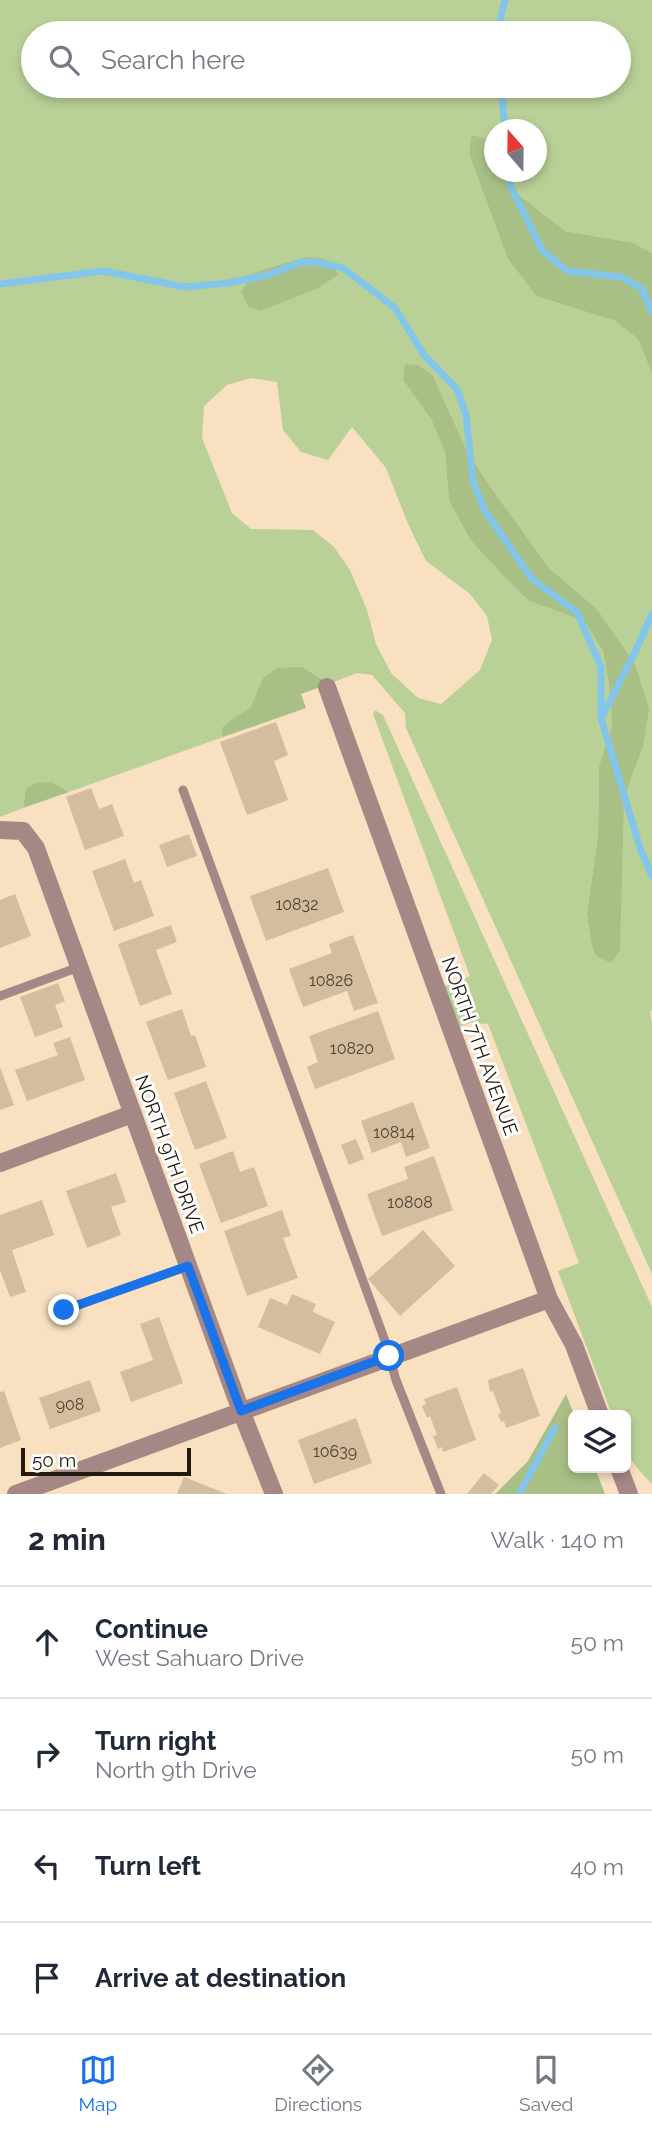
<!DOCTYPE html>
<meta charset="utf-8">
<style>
body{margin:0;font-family:Raleway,sans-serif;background:#f6f6f7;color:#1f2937}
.controls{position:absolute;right:21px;bottom:21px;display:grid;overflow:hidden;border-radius:10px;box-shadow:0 4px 10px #0003}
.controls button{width:63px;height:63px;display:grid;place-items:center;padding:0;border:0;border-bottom:2px solid #e0e1e3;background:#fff;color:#1f2937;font:35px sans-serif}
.compass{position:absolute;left:484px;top:119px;width:63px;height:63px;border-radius:50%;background:#fff;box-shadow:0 4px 10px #0003;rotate:340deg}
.scale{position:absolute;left:21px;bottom:18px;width:170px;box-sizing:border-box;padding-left:7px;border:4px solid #221a0e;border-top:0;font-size:19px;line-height:24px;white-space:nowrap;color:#221a0e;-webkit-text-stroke:5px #fff;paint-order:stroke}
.stop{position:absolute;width:21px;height:21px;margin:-16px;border:5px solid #1a73e8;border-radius:50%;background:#fff}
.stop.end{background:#1a73e8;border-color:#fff;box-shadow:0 2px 7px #0008}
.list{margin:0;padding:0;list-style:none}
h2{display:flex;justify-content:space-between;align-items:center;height:91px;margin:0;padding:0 28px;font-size:30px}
h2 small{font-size:23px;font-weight:400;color:#747a83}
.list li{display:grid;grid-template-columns:46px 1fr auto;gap:21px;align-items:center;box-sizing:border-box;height:112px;padding:0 28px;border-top:2px solid #e0e1e3}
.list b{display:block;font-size:26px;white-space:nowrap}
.list p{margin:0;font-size:23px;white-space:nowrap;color:#747a83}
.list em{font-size:23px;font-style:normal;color:#747a83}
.icon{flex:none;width:38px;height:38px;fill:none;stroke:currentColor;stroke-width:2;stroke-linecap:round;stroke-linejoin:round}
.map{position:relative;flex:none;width:652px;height:1494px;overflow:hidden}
.search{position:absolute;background:#fff;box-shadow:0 4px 10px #0003;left:21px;right:21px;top:21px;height:77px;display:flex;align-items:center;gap:18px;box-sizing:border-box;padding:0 24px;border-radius:38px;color:#747a83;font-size:26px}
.sheet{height:539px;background:#fff}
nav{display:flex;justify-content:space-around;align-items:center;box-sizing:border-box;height:98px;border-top:2px solid #e0e1e3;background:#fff;font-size:19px;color:#747a83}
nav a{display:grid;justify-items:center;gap:4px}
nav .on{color:#1a73e8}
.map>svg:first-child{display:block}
.green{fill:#b9d197;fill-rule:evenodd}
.forest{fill:#a8bf85}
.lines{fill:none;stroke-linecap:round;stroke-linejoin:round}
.stream{stroke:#83c6e9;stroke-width:7}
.building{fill:#d4bc9e}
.lane{stroke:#a58785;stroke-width:9}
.street{stroke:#a58785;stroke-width:18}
.route{stroke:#1a73e8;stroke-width:9}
.labels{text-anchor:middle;stroke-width:6;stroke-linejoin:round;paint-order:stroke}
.number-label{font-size:16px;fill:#4e4232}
.street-label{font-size:19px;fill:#221a0e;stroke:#fff}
</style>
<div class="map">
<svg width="652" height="1494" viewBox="0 0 652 1494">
<rect width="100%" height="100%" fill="#f8e0c1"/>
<path class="green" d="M0,0H652V253L634,243L565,231L509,187L502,172H536V130H494V156L486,139L508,259L536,296L615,321L638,339L652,374V1010L650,1012L652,1022V1274L406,728L405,713L372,675L357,673L329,684L263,678L252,707L229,721L223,728V737L69,792L52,782L26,788L23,808L0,817ZM33,33H619V86H33ZM433,376L468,453L494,492L549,568L596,608L643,747L624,798L622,829L596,956L591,946L587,913L598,835L599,766L612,725L609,685L603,651L584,621L529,601L511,584L471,541L449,501L445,452L431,419L403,380ZM251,378L277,382L283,430L301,452L328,460L352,427L386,468L408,524L426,561L470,594L487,616L492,640L480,670L441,704L418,698L391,673L376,644L367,610L350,570L334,547L313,530L251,529L232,513L202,438L204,406L227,385Z
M375,710L383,715L652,1307V1484C624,1455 626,1455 626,1415H612L558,1271L579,1263L488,1024L470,1023L458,1027L443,987L470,976L373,714Z"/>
<path class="forest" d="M472,135L486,139L494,156V172H502L509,187L565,231L634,243L652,253V374L638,339L615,321L536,296L508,259L469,153Z
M306,257C324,258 329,257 338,275L317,289L259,311L249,307L241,292L253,273Z
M405,364L418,365L433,376L468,453L494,492L549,568L596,608L635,664L649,709L643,747L624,798L620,950L611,963L596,956L591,945L587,913L598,835L599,766L612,725L609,685L603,651L584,621L529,601L511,584L471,541L449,501L445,452L431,419L403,380Z
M302,667L329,684L301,694L306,708L223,737L222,728L229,721L251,707L263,678L277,668Z
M52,782L69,792L23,808L26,788L37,783Z
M566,1394L574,1415L573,1468H595L605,1494H495L528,1461Z"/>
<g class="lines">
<path class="stream" d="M497,33L505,0
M501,86L505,130
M509,172L510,185L542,250L567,271L622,277L642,289L652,312
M0,284L103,271L185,287L228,283L268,275L302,262H316L343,268L395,308L424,355L457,389L466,415L473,481L485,511L532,579L577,612L601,667V718L640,848L652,876
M602,717L637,648L652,614
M519,1494L555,1428"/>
</g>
<path class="building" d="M276,722L288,755L274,761L288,800L247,815L220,742Z
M91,788L99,809L112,804L124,836L85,850L66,797Z
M189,834L197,856L167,867L159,845Z
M125,859L134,883L141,880L154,916L114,931L92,871Z
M328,868L344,912L266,941L250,896Z
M15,894L31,936L0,948V900Z
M171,925L177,942L156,950L172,994L140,1006L118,944Z
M353,935L378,1003L354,1011L347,991L303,1007L289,969L332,953L329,944Z
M58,983L65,1001L55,1005L63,1027L35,1037L20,997Z
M182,1009L191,1036L195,1035L206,1067L168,1080L146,1022Z
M378,1011L395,1059L315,1089L307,1067L318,1062L309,1036Z
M70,1037L85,1080L27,1101L15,1070L58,1055L53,1043Z
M0,1067L14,1105L0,1110Z
M206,1081L227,1138L195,1150L174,1093Z
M413,1102L430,1148L406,1157L401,1142L372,1153L361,1121Z
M356,1139L364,1159L349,1165L341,1145Z
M233,1151L240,1172L254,1167L268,1206L221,1223L199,1164Z
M434,1156L453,1210L382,1236L367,1194L408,1179L404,1167Z
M116,1173L126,1202L111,1207L121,1235L87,1248L66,1191Z
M42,1200L54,1235L12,1250L26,1292L10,1297L0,1270V1215Z
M282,1210L291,1236L283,1238L298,1278L247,1296L224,1231Z
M423,1230L455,1266L400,1316L368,1279Z
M292,1294L316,1304L313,1312L335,1322L320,1354L258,1327L270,1298L287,1305Z
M159,1317L183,1383L131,1402L120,1372L153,1360L140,1324Z
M523,1368L540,1416L506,1428L504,1421L501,1422L498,1414L501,1413L493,1391L490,1392L488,1380Z
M90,1380L101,1411L50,1429L39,1398Z
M457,1387L476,1440L443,1452L442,1447L438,1449L433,1436L437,1435L430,1416L427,1418L422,1406L426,1404L424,1399Z
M4,1391L21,1440L0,1448V1392Z
M356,1418L372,1463L314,1484L298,1440Z
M484,1473L499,1485L491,1494H467Z
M184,1477L227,1494H177Z"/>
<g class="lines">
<path class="lane" d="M183,790L385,1341L396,1380L441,1494
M0,996L79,967
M64,1310L188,1266"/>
<path class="street" d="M327,687L549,1299L574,1345L600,1415
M0,830L23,831L36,848L241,1411L274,1494
M0,1163L132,1114
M619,1468L629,1494
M16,1494L549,1299"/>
</g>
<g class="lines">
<path class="route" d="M64,1310L188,1266L241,1411L389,1356"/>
</g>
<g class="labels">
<g class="number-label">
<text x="297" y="910">10832</text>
<text x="331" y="986">10826</text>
<text x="352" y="1054">10820</text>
<text x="394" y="1138">10814</text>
<text x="410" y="1208">10808</text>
<text x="70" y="1410">908</text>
<text x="335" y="1457">10639</text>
</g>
<g class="street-label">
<text transform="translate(480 1046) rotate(70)" y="7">NORTH 7TH AVENUE</text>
<text transform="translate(170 1154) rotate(70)" y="7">NORTH 9TH DRIVE</text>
</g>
</g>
</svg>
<div class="controls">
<button><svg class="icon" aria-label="layers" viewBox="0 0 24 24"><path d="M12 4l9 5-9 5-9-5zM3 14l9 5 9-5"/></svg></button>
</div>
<svg class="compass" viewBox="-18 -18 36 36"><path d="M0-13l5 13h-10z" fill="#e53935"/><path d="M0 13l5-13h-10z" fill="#747a83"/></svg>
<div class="scale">50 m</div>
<div class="stop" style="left:389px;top:1356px"></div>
<div class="stop end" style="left:64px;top:1310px"></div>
<div class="search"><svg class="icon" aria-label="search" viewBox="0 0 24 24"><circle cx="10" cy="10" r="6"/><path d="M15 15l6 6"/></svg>Search here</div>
</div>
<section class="sheet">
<h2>2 min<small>Walk · 140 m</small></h2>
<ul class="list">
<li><svg class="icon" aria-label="ahead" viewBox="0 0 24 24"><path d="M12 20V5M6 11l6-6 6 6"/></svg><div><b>Continue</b><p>West Sahuaro Drive</p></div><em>50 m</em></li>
<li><svg class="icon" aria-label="right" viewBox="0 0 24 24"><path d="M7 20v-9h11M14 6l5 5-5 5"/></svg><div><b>Turn right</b><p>North 9th Drive</p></div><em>50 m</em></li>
<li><svg class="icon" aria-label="left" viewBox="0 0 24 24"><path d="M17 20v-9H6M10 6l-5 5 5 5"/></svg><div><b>Turn left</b></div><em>40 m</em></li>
<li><svg class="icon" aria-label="arrive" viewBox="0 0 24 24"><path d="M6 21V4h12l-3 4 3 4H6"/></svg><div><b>Arrive at destination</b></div></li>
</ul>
</section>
<nav>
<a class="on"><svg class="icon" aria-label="map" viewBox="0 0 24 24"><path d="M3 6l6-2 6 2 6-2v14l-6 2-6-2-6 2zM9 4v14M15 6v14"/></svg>Map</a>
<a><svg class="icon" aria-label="directions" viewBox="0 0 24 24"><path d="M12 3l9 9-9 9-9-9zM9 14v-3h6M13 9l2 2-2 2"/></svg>Directions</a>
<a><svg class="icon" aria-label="saved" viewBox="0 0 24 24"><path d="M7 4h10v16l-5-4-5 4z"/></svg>Saved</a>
</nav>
